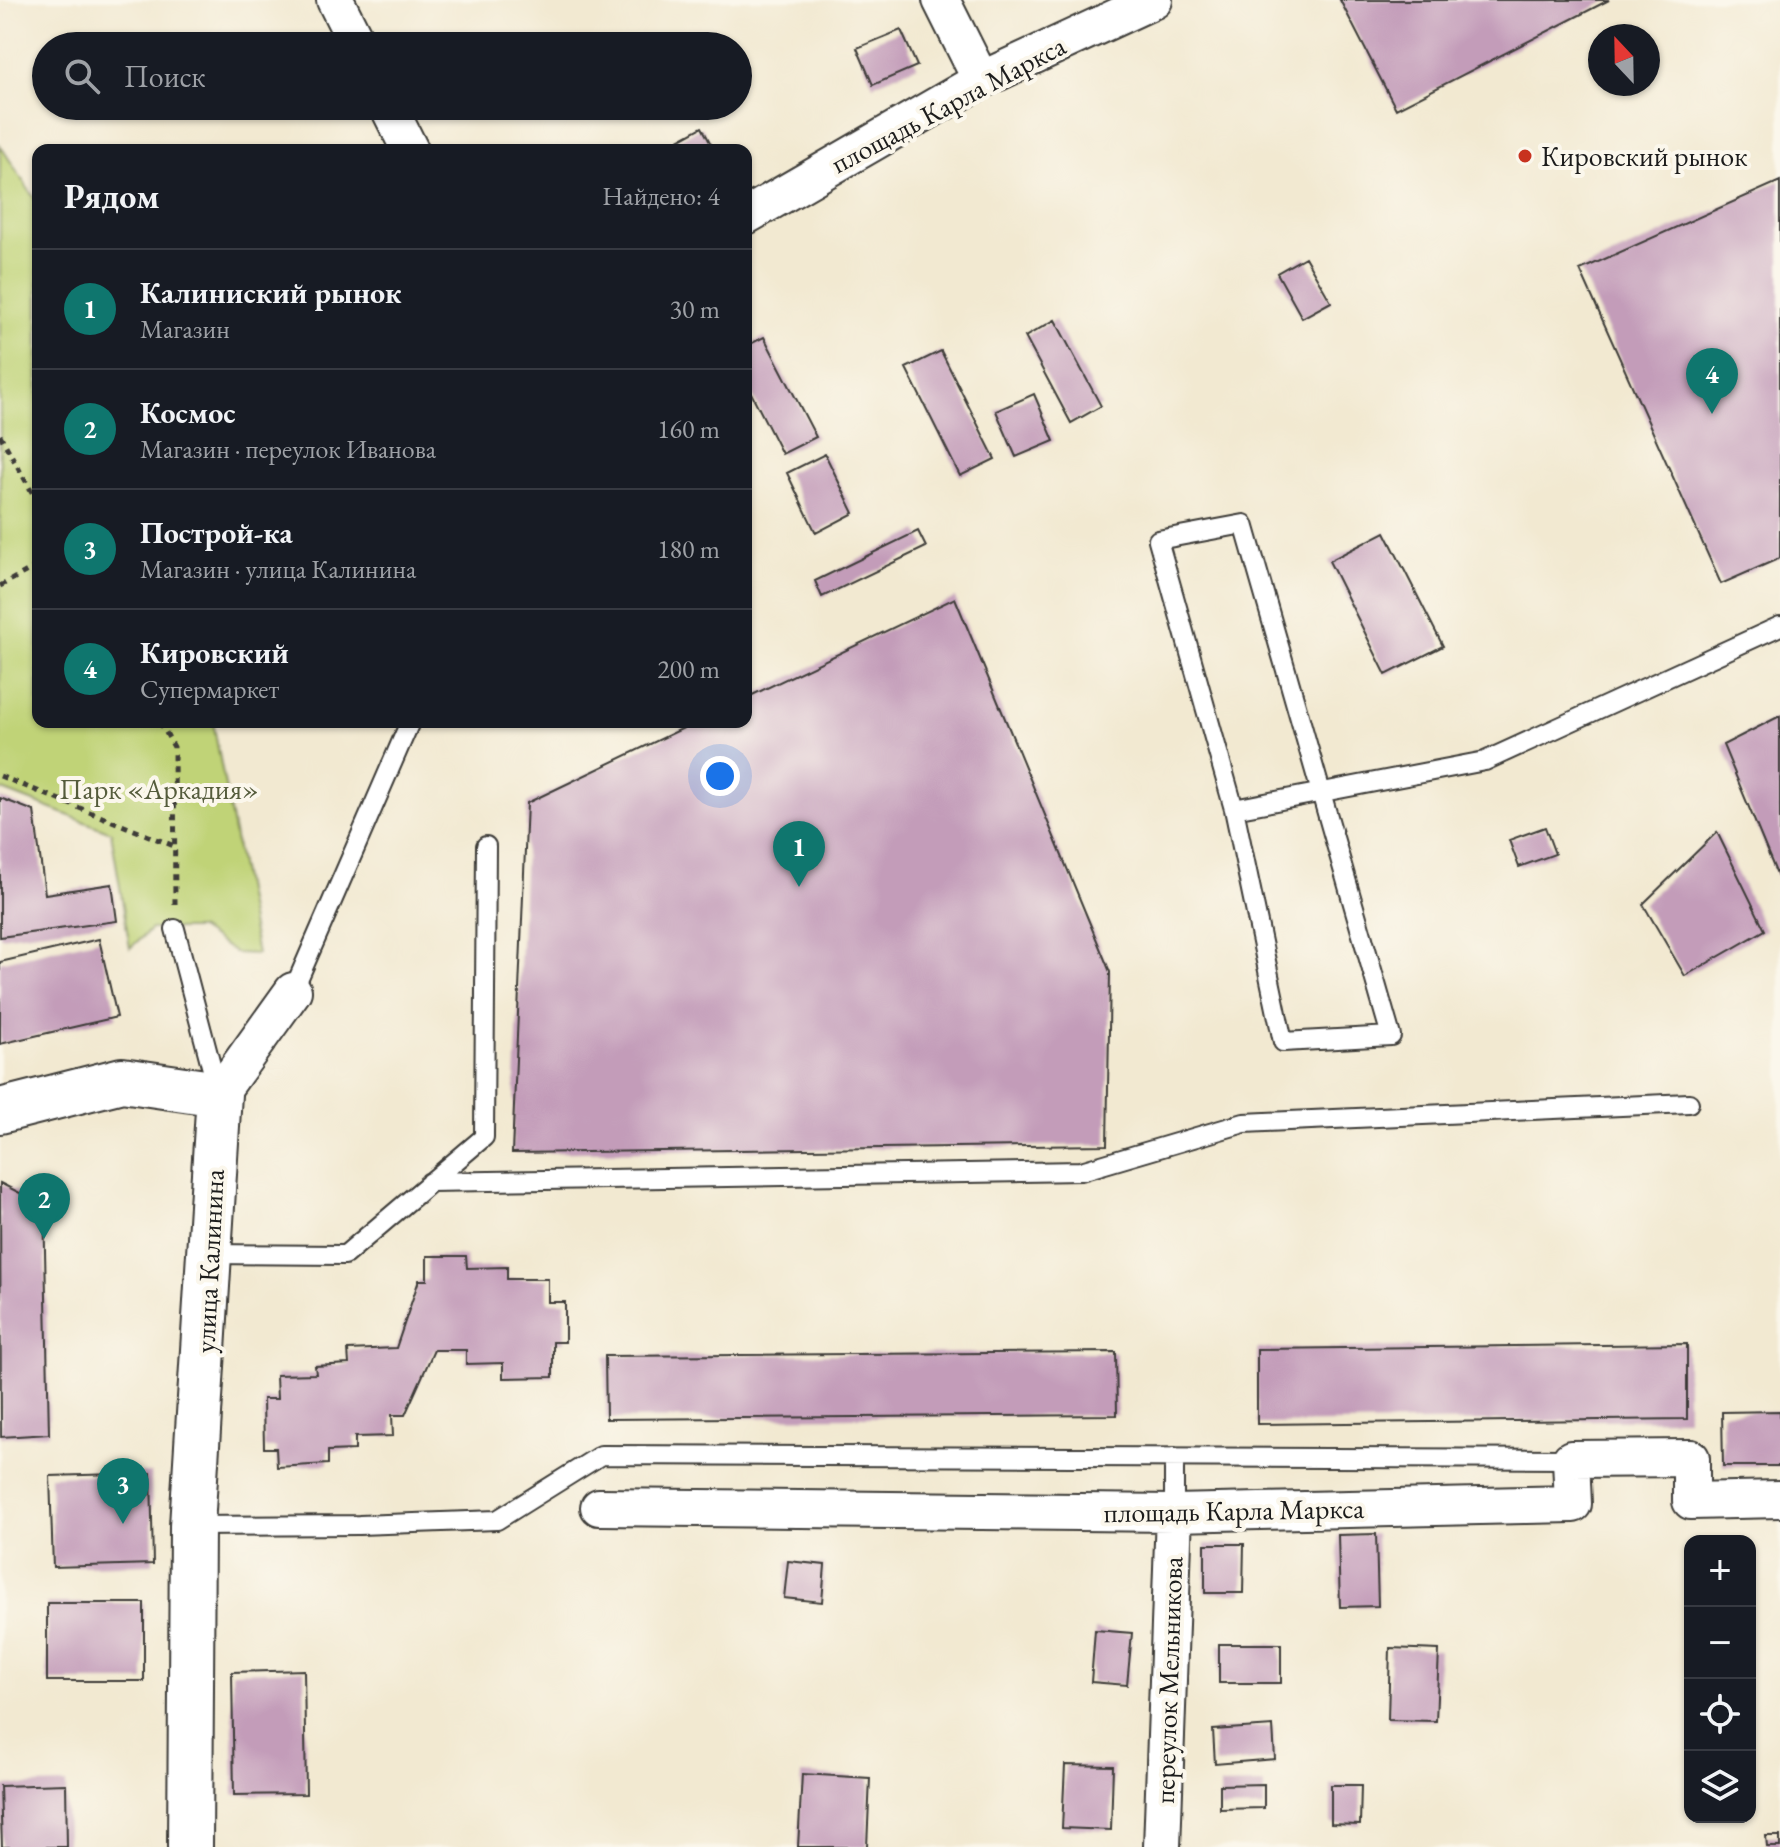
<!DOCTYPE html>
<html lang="ru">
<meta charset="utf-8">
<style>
body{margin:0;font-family:"EB Garamond",serif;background:#20242c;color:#f1f3f6}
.controls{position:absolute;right:24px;bottom:24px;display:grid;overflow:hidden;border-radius:16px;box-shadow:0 2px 6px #0004}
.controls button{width:72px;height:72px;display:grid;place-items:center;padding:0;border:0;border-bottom:2px solid #363941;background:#171b24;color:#f1f3f6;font:40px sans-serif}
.compass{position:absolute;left:1588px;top:24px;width:72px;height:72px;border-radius:50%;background:#171b24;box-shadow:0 2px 6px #0004;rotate:338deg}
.you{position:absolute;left:720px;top:776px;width:28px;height:28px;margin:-20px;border:6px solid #fff;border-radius:50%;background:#1a73e8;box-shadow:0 0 0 12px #1a73e833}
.badge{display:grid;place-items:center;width:52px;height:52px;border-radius:50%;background:#0f766e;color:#fff;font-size:26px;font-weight:700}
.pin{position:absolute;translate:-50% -66px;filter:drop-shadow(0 2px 4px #0008)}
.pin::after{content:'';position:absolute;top:42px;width:28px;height:24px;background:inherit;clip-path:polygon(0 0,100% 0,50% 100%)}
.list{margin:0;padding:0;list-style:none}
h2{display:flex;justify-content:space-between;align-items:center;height:104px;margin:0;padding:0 32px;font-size:34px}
h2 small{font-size:26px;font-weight:400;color:#9ea1a6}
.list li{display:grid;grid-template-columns:52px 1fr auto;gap:24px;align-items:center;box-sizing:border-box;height:120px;padding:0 32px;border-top:2px solid #363941}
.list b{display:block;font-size:30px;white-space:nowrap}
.list p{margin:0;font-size:26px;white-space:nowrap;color:#9ea1a6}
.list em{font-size:26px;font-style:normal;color:#9ea1a6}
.icon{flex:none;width:44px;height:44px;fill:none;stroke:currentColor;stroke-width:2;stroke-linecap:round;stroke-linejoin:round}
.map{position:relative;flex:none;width:1780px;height:1847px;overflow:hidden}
.search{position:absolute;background:#171b24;box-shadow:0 2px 6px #0004;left:32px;top:32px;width:720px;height:88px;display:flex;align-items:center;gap:20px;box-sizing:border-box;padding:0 28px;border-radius:44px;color:#9ea1a6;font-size:30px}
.panel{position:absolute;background:#171b24;box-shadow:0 2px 6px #0004;left:32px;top:144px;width:720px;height:584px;border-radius:16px}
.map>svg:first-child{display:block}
.green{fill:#c0d377;stroke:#6e784a;stroke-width:2}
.building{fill:#c39cb9}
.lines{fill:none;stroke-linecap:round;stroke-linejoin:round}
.service-casing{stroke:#3c3b37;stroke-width:22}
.minor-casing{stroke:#3c3b37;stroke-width:40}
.tertiary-casing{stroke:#3c3b37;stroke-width:48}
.path{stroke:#3c3b37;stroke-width:5;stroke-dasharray:6 6;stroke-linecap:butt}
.service{stroke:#fff;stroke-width:18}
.minor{stroke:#fff;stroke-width:36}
.tertiary{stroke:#fff;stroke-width:44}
.poi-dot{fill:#c8321e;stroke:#fbf7ec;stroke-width:3}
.labels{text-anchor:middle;stroke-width:8;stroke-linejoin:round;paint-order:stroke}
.street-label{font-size:28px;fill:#1c1c1c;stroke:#fbf7ec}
.poi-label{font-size:28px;fill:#1c1c1c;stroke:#fbf7ec;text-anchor:start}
.park-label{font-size:28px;fill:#555c3c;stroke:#fbf7ec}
</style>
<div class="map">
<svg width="1780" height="1847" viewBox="0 0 1780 1847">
<rect width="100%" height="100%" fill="#fbf7ec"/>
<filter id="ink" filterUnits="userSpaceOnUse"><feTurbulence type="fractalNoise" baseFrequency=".0125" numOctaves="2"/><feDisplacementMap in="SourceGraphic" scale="16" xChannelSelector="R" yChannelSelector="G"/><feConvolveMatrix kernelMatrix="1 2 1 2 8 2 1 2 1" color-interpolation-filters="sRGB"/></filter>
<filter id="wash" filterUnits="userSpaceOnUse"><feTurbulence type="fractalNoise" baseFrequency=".006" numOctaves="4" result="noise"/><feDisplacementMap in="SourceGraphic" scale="32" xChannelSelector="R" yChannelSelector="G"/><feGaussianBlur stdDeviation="1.8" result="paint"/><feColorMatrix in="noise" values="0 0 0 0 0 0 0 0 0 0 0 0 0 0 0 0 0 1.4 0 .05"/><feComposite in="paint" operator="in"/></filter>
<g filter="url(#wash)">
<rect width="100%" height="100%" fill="#f2e9d1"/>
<path class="green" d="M0,145L38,204V722H213L257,954L236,953L199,929H151L130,948L111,832L0,789Z"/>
<g id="blocks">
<path class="building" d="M1340,0H1609L1396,109Z
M901,30L917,66L873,85L857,48Z
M702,127L714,150H660Z
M1780,181V558L1721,584L1580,270Z
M1305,257L1331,302L1302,318L1277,273Z
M1055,320L1101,406L1071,423L1025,337Z
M764,337L816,437L782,454L746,383V346Z
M941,351L995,459L960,476L906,368Z
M1034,394L1054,441L1016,457L996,411Z
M825,454L854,513L816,533L787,473Z
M918,531L926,547L822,597L815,581Z
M1385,532L1443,646L1386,675L1329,561Z
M955,598L1110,972L1107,1145L512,1153L527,803L696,722H746V698Z
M1780,716V882L1723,745Z
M0,798L34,811L45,894L112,884L117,921L0,937Z
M1545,827L1555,854L1519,867L1509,840Z
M1717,832L1765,930L1685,976L1643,904Z
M99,939L117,1017L0,1044V962Z
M0,1183L44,1205L49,1434L1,1437Z
M427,1256H466L467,1268L507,1267V1279H548V1302H565V1342H553V1377L503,1378V1363L466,1364V1350H434L405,1415H392L393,1436L355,1437V1450L328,1451V1464L277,1467L276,1448H264L263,1399H277L276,1375L316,1374L315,1366L349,1364L348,1350L396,1348L419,1280H427Z
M1687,1344V1419L1257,1424V1349Z
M1116,1352L1117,1415L606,1419L605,1356Z
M1780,1411V1466H1723L1722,1412Z
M151,1473L153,1564L53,1567L50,1476Z
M1376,1534L1378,1606L1340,1607L1338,1535Z
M1205,1544H1244L1243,1593H1205Z
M788,1561L825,1565L822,1602L784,1598Z
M47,1603H144V1681H47Z
M1095,1630L1132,1633L1127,1685L1091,1682Z
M1219,1644H1281V1683H1219Z
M1390,1648L1439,1650L1436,1721L1388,1720Z
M304,1670L306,1794L234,1795L232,1672Z
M1273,1726L1275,1759L1215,1764L1213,1730Z
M1065,1765L1113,1766L1111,1830L1062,1828Z
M802,1774L870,1778L867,1847H798Z
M66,1784L67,1847H2L0,1786Z
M1264,1784V1808L1220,1809V1785Z
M1331,1785H1361L1360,1825L1331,1824Z
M1766,1836H1780V1847H1767Z"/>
</g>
</g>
<g filter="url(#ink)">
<use href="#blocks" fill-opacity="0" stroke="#3c3b37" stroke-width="2"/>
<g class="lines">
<g class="service-casing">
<path id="service" d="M1244,524L1391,1036L1283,1042L1234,809L1158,540Z
M1234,809L1485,761L1780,626
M175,929L218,1092
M293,991L410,722
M430,1182L1081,1171L1244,1123L1689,1103
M210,1254L345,1255L484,1137L486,846
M1174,1513V1457
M192,1526L359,1525L497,1520L601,1455L1571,1459"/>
</g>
<g class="minor-casing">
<path id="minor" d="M335,0L358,46
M941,0L981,80
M388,106L410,150
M746,216L981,80L1154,0
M219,1094L293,991
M599,1507L1174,1513L1573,1504L1571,1459L1691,1458V1501L1780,1499
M1162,1847L1174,1513"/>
</g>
<g class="tertiary-casing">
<path id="tertiary" d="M0,1111L122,1080L219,1094L192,1526L190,1847"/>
</g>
<path class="path" d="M0,435L38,503
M0,586L38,565
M160,722L174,747L175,904
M0,776L174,846"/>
<use href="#service" class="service"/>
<use href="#minor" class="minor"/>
<use href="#tertiary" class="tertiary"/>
</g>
</g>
<circle class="poi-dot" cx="1525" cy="156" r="8"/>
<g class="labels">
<g class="street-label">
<text transform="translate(948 104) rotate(-28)" y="10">площадь Карла Маркса</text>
<text transform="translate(209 1261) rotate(-87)" y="10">улица Калинина</text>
<text transform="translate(1234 1510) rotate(-1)" y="10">площадь Карла Маркса</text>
<text transform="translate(1168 1680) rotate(-88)" y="10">переулок Мельникова</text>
</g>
<g class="poi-label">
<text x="1541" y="166">Кировский рынок</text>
</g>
<g class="park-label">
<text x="159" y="799">Парк «Аркадия»</text>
</g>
</g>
</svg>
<div class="controls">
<button>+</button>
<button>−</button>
<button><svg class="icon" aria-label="locate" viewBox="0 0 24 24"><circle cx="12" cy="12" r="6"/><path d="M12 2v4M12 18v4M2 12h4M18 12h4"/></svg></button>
<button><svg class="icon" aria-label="layers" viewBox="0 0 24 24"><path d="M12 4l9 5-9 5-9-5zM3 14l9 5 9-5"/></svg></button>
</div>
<svg class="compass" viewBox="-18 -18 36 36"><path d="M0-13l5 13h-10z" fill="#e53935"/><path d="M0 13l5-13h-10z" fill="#9ea1a6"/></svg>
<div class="you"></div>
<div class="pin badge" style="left:799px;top:887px">1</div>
<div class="pin badge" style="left:44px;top:1239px">2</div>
<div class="pin badge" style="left:123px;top:1524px">3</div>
<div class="pin badge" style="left:1712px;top:414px">4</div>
<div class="search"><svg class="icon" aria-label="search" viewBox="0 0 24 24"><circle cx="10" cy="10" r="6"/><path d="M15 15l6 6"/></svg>Поиск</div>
<section class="panel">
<h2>Рядом<small>Найдено: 4</small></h2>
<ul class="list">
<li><span class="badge">1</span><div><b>Калиниский рынок</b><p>Магазин</p></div><em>30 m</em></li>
<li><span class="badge">2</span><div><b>Космос</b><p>Магазин · переулок Иванова</p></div><em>160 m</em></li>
<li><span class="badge">3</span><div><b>Построй-ка</b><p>Магазин · улица Калинина</p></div><em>180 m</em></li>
<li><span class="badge">4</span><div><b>Кировский</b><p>Супермаркет</p></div><em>200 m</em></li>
</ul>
</section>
</div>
